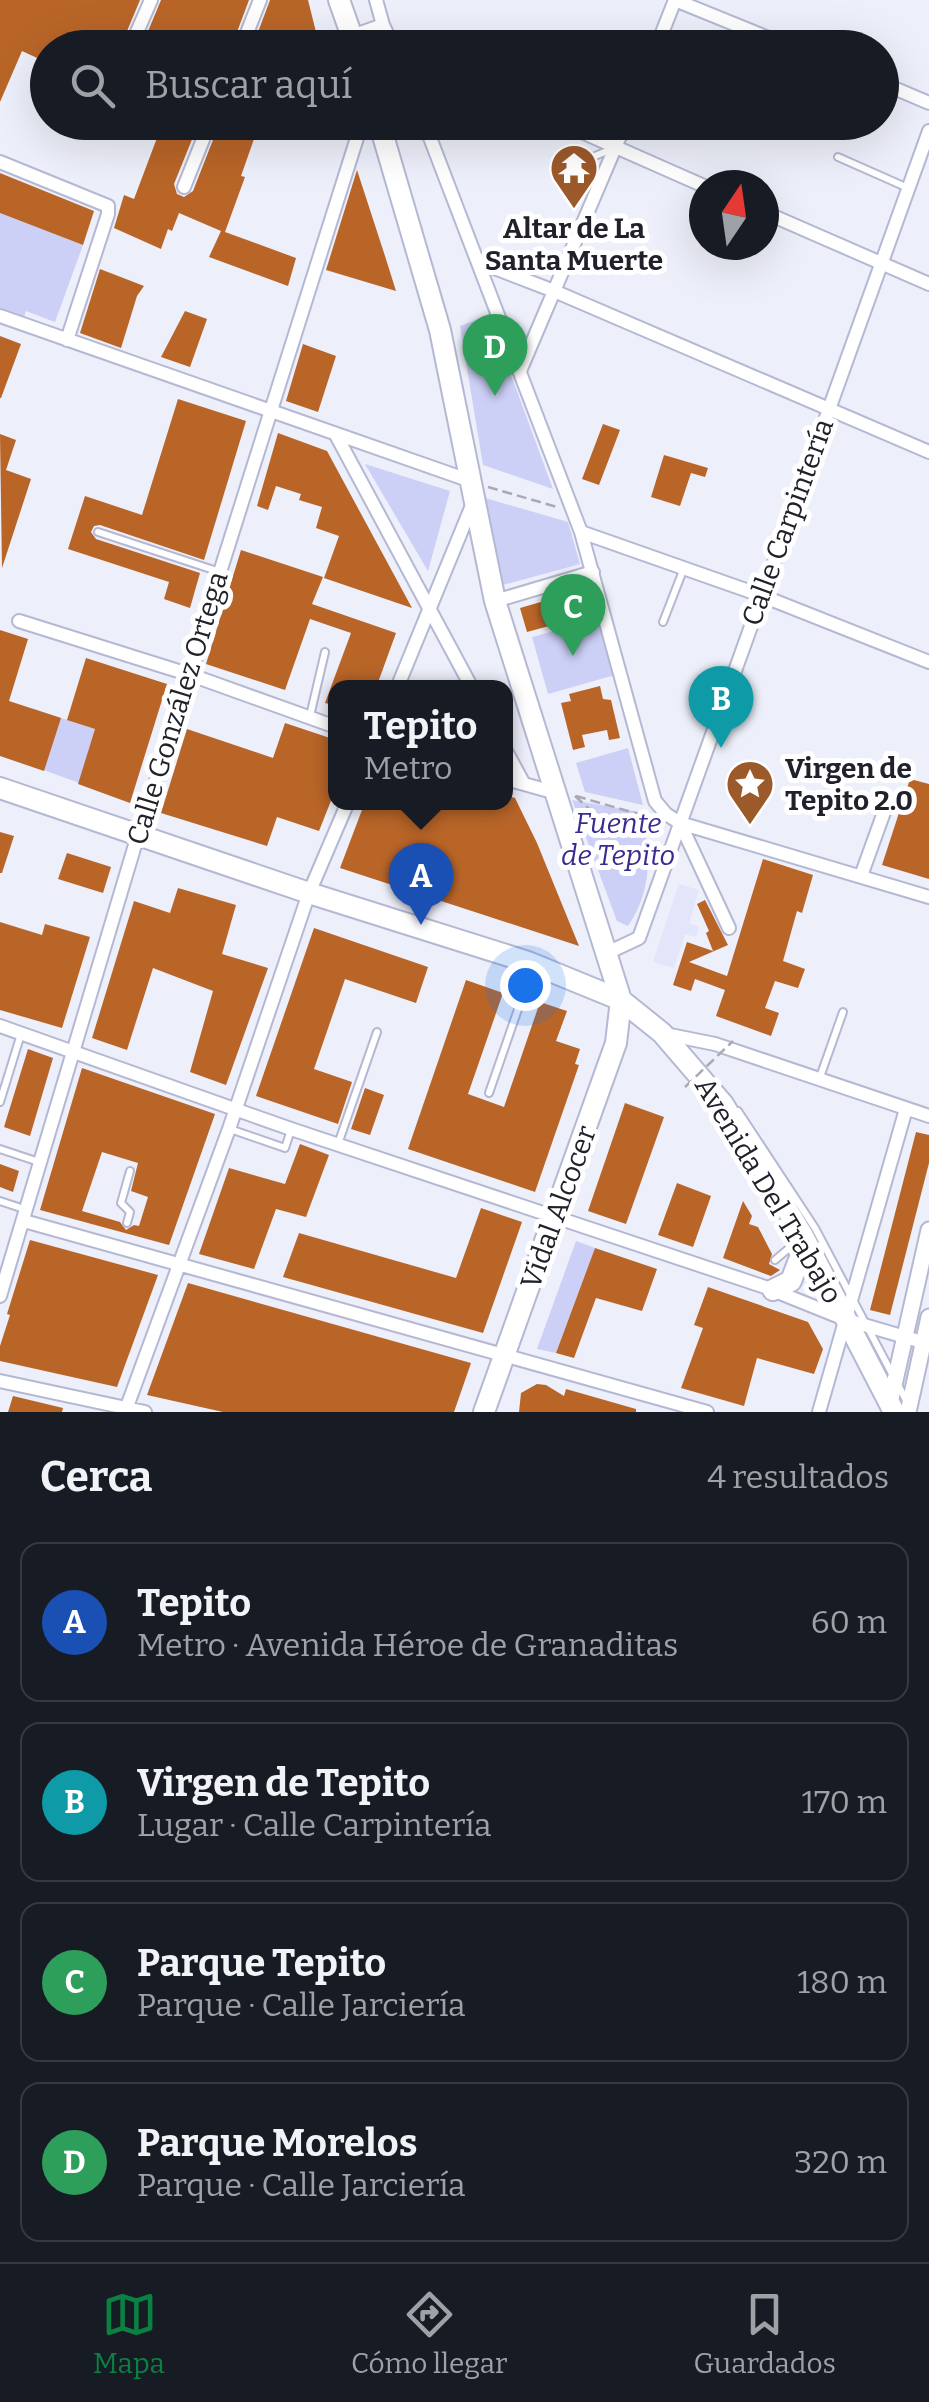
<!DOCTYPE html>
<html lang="es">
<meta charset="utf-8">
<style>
body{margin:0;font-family:Bitter,serif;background:#20242c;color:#f1f3f6}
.compass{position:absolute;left:689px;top:170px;width:90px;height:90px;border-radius:50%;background:#171b24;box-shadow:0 10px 40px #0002;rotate:13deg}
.you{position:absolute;left:525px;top:985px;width:35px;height:35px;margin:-25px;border:8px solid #fff;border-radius:50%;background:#1a73e8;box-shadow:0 0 0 15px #1a73e833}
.badge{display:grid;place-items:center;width:65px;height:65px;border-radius:50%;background:#0b8043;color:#fff;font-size:32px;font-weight:700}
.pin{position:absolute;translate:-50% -82px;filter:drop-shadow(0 2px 5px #0008)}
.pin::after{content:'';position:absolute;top:52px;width:35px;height:30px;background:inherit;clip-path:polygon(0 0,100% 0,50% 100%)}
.popup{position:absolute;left:328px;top:680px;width:185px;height:130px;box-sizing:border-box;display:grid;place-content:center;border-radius:20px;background:#171b24;filter:drop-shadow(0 2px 8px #0005);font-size:32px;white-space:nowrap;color:#9ea1a6}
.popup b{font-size:38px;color:#f1f3f6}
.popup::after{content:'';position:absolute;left:50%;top:100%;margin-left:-20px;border:20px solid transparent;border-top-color:#171b24}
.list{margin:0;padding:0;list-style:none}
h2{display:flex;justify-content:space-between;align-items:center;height:130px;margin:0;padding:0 40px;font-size:42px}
h2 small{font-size:32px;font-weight:400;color:#9ea1a6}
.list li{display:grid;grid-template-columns:65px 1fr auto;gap:30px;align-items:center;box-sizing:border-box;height:160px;margin:0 20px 20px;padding:0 20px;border:2px solid #363941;border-radius:20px}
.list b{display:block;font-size:38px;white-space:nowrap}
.list p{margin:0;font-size:32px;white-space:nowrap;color:#9ea1a6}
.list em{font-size:32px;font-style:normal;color:#9ea1a6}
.icon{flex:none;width:55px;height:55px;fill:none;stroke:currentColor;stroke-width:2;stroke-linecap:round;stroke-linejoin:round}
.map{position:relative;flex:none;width:929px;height:1412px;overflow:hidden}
.search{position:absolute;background:#171b24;box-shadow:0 10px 40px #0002;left:30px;right:30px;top:30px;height:110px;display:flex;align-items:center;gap:25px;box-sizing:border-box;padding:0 35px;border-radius:55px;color:#9ea1a6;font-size:38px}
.sheet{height:850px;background:#171b24}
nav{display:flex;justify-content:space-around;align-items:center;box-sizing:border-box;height:140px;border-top:2px solid #363941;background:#171b24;font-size:28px;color:#9ea1a6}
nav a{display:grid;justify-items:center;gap:5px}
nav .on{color:#0b8043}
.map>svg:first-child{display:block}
.built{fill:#e3e5fb}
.green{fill:#cccff6}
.building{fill:#b96528;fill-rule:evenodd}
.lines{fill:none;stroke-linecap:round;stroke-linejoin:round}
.service-casing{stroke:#b5b8d3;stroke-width:10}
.minor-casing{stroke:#b5b8d3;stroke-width:16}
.tertiary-casing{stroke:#b5b8d3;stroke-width:19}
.primary-casing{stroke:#b5b8d3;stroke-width:24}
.path{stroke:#a8aab5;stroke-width:2.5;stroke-dasharray:10 5;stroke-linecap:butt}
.service{stroke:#fff;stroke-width:6}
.minor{stroke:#fff;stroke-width:12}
.tertiary{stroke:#fff;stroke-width:15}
.primary{stroke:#fff;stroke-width:20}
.path-bridge{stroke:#a8aab5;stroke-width:2.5;stroke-dasharray:10 5;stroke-linecap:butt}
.labels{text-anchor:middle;stroke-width:10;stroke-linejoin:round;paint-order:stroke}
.poi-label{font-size:28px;font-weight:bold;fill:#20212b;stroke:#fff}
.street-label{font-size:28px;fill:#20212b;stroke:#fff}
.park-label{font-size:28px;font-style:italic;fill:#382b91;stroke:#fff}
</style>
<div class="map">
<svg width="929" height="1412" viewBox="0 0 929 1412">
<rect width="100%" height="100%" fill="#edeffa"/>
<path class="built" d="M679,884L699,890L689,923L699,927L696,937L685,934L674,968L653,962Z"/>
<path class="green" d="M0,213L83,245L55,322L26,311L24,317L0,308Z
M489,315L553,489L483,465L460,326Z
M365,464L450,491L428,571Z
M482,497L568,522L580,564L503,585Z
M599,619L615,675L548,694L532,637Z
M31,708L95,729L79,783L17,760Z
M628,748L643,805L585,792L576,763Z
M572,800L640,812C653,849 651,894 628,926L617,921Z
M576,1241L595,1248L556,1353L537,1349Z"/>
<path class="building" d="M0,0H140L120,48H48V63L22,51L0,102Z
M161,0H249L231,48H141Z
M270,0H308L320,48H252Z
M163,122H199L174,184L177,194L184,197L193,191L220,122H260L241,176L245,177L225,232L296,258L288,286L209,257L221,231L179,213L172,231L168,229L161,249L114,228L124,195L134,199Z
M357,170L385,256L396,291L326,270Z
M0,173L94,211L83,245L0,213Z
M100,269L144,286L137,296L121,348L80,333Z
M185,311L207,319L190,367L161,357Z
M0,336L21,344L1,398H0Z
M303,344L336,356L318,412L286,401Z
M178,399L246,421L204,560L100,525L94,526L91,532L96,539L200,573L190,608L164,599L169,582L68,549L85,496L142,515Z
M603,424L620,430L599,485L582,479Z
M278,433L327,451L412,608L324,578L339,536L316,528L322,507L299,500L301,494L276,486L268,510L257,506Z
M0,434L16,440L6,470L31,479L2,568Z
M664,455L708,468L705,477L691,473L680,506L651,497Z
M241,550L323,577L312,604L396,633L376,688H336V706L325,703L351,633L310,619L285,690L206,664Z
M586,589L593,614L527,632L520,608Z
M0,630L28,639L9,701L61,718L44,771L0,756Z
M86,658L167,684L130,803L78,784L95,729L67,720Z
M600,686L603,699L611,700L620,738L609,740L607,730L582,735L585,747L573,750L561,703L571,701L569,694Z
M285,723L336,740V788L319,831L277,817L267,846L161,813L187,729L273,758Z
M910,779L929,784V879L882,865Z
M506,795L515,798L537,843L579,946L340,868L365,802H506Z
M0,832L14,836L2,873H0Z
M67,853L111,867L103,893L58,879Z
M763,859L813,875L802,913L797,911L783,961L805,969L798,988L775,981L765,1008L779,1013L771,1036L716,1016L725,990L695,979L691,991L673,985L687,942L713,951L706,933L709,931L697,904L705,900L728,945L689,962L727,976Z
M178,888L236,905L222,954L268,968L226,1085L190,1072L213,991L153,968L127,1050L92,1038L134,901L170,913Z
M0,922L42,935L45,924L90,937L62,1028L0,1010Z
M314,928L428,967L416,1003L345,979L314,1069L352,1082L338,1124L256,1096Z
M466,980L503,993L468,1094L504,1107L540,1002L567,1011L556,1041L580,1049L575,1064L579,1065L535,1192L408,1149Z
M28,1049L53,1058L30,1136L4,1127Z
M82,1068L215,1114L169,1245L40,1210ZM102,1152L138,1163L131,1191L148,1197L139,1226L134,1225L126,1230L120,1222L82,1211Z
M365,1088L384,1095L370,1135L351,1129Z
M625,1103L664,1117L626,1224L588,1211Z
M916,1132L929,1135V1163L890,1315L870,1310Z
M300,1144L329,1155L306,1217L276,1209L254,1269L199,1254L229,1168L285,1184Z
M0,1164L19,1171L13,1192L0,1187Z
M677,1183L711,1196L693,1247L658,1235Z
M743,1201L752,1216L749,1224L758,1227L772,1254L769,1264L780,1270L771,1276L723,1258Z
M481,1208L522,1222L483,1333L283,1277L299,1233L456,1278Z
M30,1240L158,1275L117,1387L0,1361V1346L10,1315L7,1314Z
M595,1248L657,1269L642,1311L596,1298L574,1358L556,1353Z
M188,1283L471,1363L454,1412H223L147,1395Z
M708,1287L808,1322L823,1349L814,1374L757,1358L744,1406L681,1388L703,1328L694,1325Z
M537,1384L546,1385L564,1396L566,1389L636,1409V1412H519L521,1393Z
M13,1396L63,1408L62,1412H8Z"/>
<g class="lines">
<g class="service-casing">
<path id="service" d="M838,157L908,188
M555,173L614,148
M98,532L220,572
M663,622L684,568
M310,716L325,652
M820,1077L843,1012
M489,1093L533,966
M0,1102L21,1034
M738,1111L815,1228L907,1402
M230,1129L285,1148L291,1130
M338,1144L377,1032
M0,1149L42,1163
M0,1201L27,1210
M127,1223L130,1212L121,1203L130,1171
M775,1260L801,1238"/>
</g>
<g class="minor-casing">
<path id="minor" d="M376,0L383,25L394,48
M352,36L383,25
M130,48L151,0
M241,48L260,0
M656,48L675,0L793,48
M882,83L929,103
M424,122L581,532L655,801L666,814L680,823L729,928
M559,122L704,186
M0,162L108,206V214L67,340
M184,187L210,122
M764,212L929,284
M479,262L554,291L929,452
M0,316L468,480
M520,371L626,122
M336,435L472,688
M581,532L760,595L929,662
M495,601L593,572
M19,621L191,675L336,727
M397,688L473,503
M506,751L524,784
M506,779L556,793
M680,823L929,897
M861,876L888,801
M607,953L639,938L929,131
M0,1026L291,1129L765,1287L847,1320L929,1344
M665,1034L715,1044L929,1116
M24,1221L707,1412
M0,1296L138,835L191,675L220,572L362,122
M0,1381L145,1412
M125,1412L229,1129L309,893L348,802
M819,1412L906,1109"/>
</g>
<g class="tertiary-casing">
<path id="tertiary" d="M889,1407L929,1230
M908,1412L929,1317"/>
</g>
<g class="primary-casing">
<path id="primary" d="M339,0L356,48
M379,122L440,330L495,601L621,1000L616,1043L484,1412
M0,788L309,893L528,962L621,1000L662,1033L723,1104L803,1236L894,1412
M773,1290L791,1281L806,1242"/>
</g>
<path class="path" d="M488,487L557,507
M575,796L617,834L640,833L649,815
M576,796L645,816"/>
<use href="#service" class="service"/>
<use href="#minor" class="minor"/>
<use href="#tertiary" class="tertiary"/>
<use href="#primary" class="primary"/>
<path class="path-bridge" d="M685,1087L733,1041"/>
</g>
<defs>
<g id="temple-pin" transform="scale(2.5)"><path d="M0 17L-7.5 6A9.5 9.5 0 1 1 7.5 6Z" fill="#9c592a" stroke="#fff"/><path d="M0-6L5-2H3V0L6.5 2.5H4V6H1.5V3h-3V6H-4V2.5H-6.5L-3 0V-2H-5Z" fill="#fff"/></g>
<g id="sight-pin" transform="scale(2.5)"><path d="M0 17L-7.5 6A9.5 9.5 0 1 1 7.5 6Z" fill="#9c592a" stroke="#fff"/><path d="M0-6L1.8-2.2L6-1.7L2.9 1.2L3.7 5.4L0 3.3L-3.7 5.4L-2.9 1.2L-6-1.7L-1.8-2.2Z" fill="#fff"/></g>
</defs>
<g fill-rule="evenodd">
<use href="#temple-pin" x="574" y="168"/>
<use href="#sight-pin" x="750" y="784"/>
</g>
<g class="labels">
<g class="poi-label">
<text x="574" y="238">Altar de La<tspan x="574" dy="32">Santa Muerte</tspan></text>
<text x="785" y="778" text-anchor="start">Virgen de<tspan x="785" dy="32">Tepito 2.0</tspan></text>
</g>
<g class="street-label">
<text transform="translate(787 522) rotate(-70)" y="10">Calle Carpintería</text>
<text transform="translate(177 708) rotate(-73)" y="10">Calle González Ortega</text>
<text transform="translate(769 1190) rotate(59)" y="10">Avenida Del Trabajo</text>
<text transform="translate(558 1207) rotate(-70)" y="10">Vidal Alcocer</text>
</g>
<g class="park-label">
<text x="618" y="833">Fuente<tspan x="618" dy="32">de Tepito</tspan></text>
</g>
</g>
</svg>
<svg class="compass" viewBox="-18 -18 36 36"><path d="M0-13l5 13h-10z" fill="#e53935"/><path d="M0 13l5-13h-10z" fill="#9ea1a6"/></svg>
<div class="you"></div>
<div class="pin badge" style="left:421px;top:925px;background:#1a4fb4">A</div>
<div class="popup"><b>Tepito</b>Metro</div>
<div class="pin badge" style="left:721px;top:748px;background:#0f9aa8">B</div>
<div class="pin badge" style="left:573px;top:656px;background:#2e9e5b">C</div>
<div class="pin badge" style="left:495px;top:396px;background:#2e9e5b">D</div>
<div class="search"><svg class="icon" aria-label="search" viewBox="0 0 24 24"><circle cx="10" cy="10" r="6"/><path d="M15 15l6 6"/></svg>Buscar aquí</div>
</div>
<section class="sheet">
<h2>Cerca<small>4 resultados</small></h2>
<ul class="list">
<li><span class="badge" style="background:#1a4fb4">A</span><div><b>Tepito</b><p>Metro · Avenida Héroe de Granaditas</p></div><em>60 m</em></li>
<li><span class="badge" style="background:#0f9aa8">B</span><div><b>Virgen de Tepito</b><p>Lugar · Calle Carpintería</p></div><em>170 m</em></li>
<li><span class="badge" style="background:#2e9e5b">C</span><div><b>Parque Tepito</b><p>Parque · Calle Jarciería</p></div><em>180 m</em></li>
<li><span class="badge" style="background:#2e9e5b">D</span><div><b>Parque Morelos</b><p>Parque · Calle Jarciería</p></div><em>320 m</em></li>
</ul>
</section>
<nav>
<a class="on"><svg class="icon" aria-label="map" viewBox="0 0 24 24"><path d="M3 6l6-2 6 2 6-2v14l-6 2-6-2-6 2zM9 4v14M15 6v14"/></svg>Mapa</a>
<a><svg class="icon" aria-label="directions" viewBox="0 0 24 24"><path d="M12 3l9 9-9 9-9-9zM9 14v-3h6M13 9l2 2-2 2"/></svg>Cómo llegar</a>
<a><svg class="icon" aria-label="saved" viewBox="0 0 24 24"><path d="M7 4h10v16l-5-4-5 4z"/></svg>Guardados</a>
</nav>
